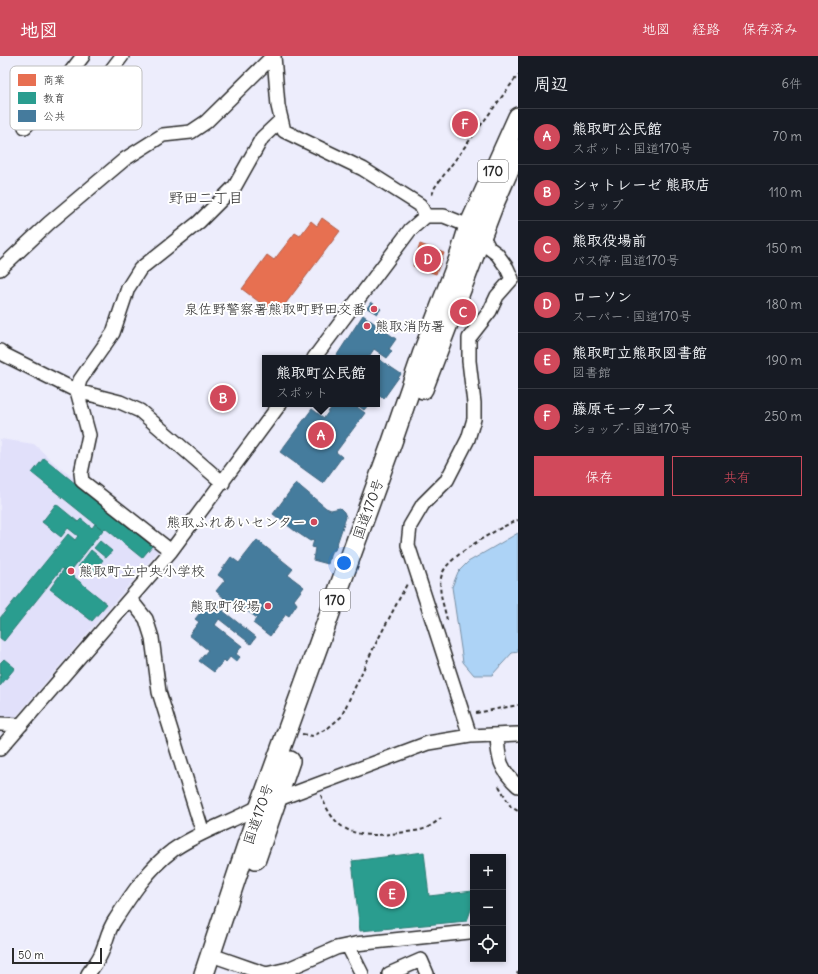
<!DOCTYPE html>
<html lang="ja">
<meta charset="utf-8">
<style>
body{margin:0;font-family:Delius,"Klee One",sans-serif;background:#20242c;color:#f1f3f6}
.controls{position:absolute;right:12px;bottom:12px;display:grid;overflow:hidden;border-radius:0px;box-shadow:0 2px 6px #0003}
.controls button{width:36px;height:36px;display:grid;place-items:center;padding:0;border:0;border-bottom:1px solid #363941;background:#171b24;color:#f1f3f6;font:20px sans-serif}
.scale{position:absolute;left:12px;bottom:10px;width:90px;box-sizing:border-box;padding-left:4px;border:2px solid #2b2b2b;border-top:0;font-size:11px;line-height:14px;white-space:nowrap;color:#2b2b2b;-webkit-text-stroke:3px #fff;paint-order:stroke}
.you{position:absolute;left:344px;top:507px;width:14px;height:14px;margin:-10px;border:3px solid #fff;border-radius:50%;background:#1a73e8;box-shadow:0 0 0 6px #1a73e833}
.badge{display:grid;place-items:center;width:26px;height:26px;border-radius:50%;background:#d1495b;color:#fff;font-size:13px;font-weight:700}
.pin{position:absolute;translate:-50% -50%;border:2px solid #fff;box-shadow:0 1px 4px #0006}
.popup{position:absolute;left:262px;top:299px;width:118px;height:52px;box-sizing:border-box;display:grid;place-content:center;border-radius:0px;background:#171b24;filter:drop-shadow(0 1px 3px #0005);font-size:13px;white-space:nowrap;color:#9ea1a6}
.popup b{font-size:15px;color:#f1f3f6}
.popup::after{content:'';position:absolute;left:50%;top:100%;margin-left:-8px;border:8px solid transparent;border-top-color:#171b24}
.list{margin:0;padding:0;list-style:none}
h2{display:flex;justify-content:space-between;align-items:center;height:52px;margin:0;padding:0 16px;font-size:17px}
h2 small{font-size:13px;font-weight:400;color:#9ea1a6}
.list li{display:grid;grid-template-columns:26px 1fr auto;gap:12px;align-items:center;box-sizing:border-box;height:56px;padding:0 16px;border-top:1px solid #363941}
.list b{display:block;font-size:15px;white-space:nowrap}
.list p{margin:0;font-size:13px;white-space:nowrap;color:#9ea1a6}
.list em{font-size:13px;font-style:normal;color:#9ea1a6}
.actions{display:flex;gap:8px;padding:12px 16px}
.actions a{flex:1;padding:9px 0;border:1px solid #d1495b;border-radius:0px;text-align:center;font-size:14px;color:#d1495b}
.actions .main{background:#d1495b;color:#fff}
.icon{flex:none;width:22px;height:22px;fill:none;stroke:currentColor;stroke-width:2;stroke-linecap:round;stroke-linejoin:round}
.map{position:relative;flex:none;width:518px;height:918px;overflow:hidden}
header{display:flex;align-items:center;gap:24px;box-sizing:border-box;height:56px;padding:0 20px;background:#d1495b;color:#fff}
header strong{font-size:19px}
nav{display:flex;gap:22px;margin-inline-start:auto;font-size:14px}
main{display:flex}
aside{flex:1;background:#171b24}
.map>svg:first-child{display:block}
.built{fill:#e1e0fa}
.water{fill:#add3f6;stroke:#7990a5}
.shops{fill:#e76f51;stroke:#af5b46}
.schools{fill:#2a9d8f;stroke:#2a7b71}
.public{fill:#457b9d;stroke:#3d637b}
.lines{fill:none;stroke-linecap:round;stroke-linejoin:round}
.minor-casing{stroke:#2b2b2b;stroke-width:16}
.highway-casing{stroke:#2b2b2b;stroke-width:22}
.path{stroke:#2b2b2b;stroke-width:2;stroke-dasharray:4 3;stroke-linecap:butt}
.minor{stroke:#fff;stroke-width:13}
.highway{stroke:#fff;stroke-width:19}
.poi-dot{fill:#d1495b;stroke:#fff;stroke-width:1.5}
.labels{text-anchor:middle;stroke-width:4;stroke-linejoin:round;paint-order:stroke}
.shield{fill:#fff;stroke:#6b6b6b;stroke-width:1}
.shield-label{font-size:13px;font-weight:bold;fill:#2b2b2b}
.poi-label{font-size:14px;fill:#2b2b2b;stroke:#fff;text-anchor:end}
.street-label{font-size:14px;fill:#2b2b2b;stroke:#fff}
.neighbourhood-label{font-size:15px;fill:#2b2b2b;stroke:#fff}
.key{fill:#fff;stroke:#bfbfbf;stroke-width:1}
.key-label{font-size:11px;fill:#2b2b2b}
</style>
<header>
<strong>地図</strong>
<nav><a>地図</a><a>経路</a><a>保存済み</a></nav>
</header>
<main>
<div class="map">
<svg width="518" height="918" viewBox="0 0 518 918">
<rect width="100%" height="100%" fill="#ededfc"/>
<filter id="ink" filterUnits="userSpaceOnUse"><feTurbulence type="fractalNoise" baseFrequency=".025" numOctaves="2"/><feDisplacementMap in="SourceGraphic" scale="8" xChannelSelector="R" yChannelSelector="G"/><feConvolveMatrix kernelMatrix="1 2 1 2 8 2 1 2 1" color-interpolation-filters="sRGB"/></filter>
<g filter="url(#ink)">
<path class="built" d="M0,383L34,388L52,405L160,493L13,664H0Z"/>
<path class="water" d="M518,477V596L512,597L492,619H474L463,606L452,531L458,516L468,506Z"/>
<path class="shops" d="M322,162L340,175L280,255L278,254L275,258L242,233L267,199L274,204L295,177L300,180L311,165L317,170Z
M420,188L444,197L436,218L413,210Z"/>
<path class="schools" d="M44,402L152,490L142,502L105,472L103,474L32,417Z
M56,448L78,466L81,463L92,472L95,468L103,474L69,517L62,512L4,585L0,582V562L68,478L75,484L78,480L68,472L61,481L42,466Z
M100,485L112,495L106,502L94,492Z
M91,494L103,504L90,520L78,511Z
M64,513L107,548L92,565L50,533Z
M4,603L15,612L0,630V607Z
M424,796L429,840L473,835V848L467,865L360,875L352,805Z"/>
<path class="public" d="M371,246L381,253L377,258L367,252Z
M363,259L396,283L389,293L392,295L387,302L374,293L368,302H335Z
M377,302L401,318L384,342L379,340L377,343Z
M334,348H353L365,357L336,396L342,401L323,427L280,396L312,353L324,362Z
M356,348H369L364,354Z
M296,427L326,452L331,454L340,452L344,456L346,461L335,494L331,496L328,508L313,504L315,492L312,491L314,484L310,485L295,475L273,458Z
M257,484L293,513L288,519L304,531L294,544L297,548L289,560L286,558L270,580L253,567L257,562L232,544L223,555L256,581L251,588L219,563L215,569L242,590L236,598L240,601L236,606L230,601L226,606L224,604L214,616L199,605L208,594L189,579L199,566L195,563L205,551L212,557L224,542L216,535L225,524L218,519L231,501L239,507Z"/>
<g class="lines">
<g class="minor-casing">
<path id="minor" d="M274,0L278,50L284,75L363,113L420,149L426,160
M109,17L122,0
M25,71L42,53L83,0
M0,213L49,167L125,103L163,79L191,76L206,66L273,0
M0,295L5,299L77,335L120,346L140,355L223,427
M314,302L410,174L426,160H444L469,170L482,179L489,192L497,198L507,212L512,223
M171,495L82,425L81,417L89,379L77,335L80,324L113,277L128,232L140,213L199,166L235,130L262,82L280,65
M130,543L146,563L152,582L159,636L203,777
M0,668L21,669
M497,679C498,702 500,714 518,730
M470,680L408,489L410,470L423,448L447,424L468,383L474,363V347L469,305V282L490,255L497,240L512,223
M0,693L171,495L280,348
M348,890L362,918
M220,902L266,918L288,913L290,918
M288,913L336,892L355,888L469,876
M88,918C92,912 97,906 100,900C106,889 107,875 115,864C131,839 149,812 173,794C200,775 232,766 260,750L428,687L470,680L518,678
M389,918L421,904L427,918"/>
</g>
<g class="highway-casing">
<path id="highway" d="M423,333L493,150L518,93
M256,803L290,705
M204,918L260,750L392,386L422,299L458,205L469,170L518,61"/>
</g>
<path class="path" d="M432,139L435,131L518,19
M447,564C444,549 436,531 443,516C450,499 500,471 518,464
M476,657L518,649
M302,678L313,680L328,672L341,661L372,595L408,526
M499,730L511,751L518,755
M321,739C336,780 360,782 399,777C420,774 424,776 441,762
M517,918L518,916"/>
<use href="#minor" class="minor"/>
<use href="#highway" class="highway"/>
</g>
</g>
<g class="poi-dot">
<circle cx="374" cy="253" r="4"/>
<circle cx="367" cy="270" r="4"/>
<circle cx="314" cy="466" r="4"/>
<circle cx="71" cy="515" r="4"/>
<circle cx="268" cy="550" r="4"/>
</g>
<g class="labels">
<g class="shield">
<rect x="478" y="104" width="30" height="22" rx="3"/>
<rect x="320" y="533" width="30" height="22" rx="3"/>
</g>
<g class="shield-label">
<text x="493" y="120">170</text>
<text x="335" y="549">170</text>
</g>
<g class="poi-label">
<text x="366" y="258">泉佐野警察署熊取町野田交番</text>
<text x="375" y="275" text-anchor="start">熊取消防署</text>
<text x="306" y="471">熊取ふれあいセンター</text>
<text x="79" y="520" text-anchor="start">熊取町立中央小学校</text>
<text x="260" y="555">熊取町役場</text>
</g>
<g class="street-label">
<text transform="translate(368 453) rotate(-70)" y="5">国道170号</text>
<text transform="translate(258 758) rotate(-71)" y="5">国道170号</text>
</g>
<g class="neighbourhood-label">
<text x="206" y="147">野田二丁目</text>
</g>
</g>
<rect x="10" y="10" width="132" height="64" rx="6" class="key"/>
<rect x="18" y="18" width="18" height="12" fill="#e76f51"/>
<rect x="18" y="36" width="18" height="12" fill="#2a9d8f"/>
<rect x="18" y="54" width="18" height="12" fill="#457b9d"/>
<g class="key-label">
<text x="43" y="28">商業</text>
<text x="43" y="46">教育</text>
<text x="43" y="64">公共</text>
</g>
</svg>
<div class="controls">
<button>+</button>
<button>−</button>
<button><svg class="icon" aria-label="locate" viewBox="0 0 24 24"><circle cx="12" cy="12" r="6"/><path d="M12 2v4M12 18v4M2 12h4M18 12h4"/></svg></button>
</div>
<div class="scale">50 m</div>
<div class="you"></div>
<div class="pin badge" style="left:321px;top:379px">A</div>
<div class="popup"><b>熊取町公民館</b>スポット</div>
<div class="pin badge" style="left:223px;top:342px">B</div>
<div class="pin badge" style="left:463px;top:256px">C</div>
<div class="pin badge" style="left:428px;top:203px">D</div>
<div class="pin badge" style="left:392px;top:838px">E</div>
<div class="pin badge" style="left:465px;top:68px">F</div>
</div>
<aside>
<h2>周辺<small>6件</small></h2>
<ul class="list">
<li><span class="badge">A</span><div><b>熊取町公民館</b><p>スポット · 国道170号</p></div><em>70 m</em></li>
<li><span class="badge">B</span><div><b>シャトレーゼ 熊取店</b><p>ショップ</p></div><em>110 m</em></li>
<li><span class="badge">C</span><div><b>熊取役場前</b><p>バス停 · 国道170号</p></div><em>150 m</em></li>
<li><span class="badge">D</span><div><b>ローソン</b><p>スーパー · 国道170号</p></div><em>180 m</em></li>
<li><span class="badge">E</span><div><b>熊取町立熊取図書館</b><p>図書館</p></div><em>190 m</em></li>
<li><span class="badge">F</span><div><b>藤原モータース</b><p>ショップ · 国道170号</p></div><em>250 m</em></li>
</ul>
<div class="actions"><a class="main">保存</a><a>共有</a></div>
</aside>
</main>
